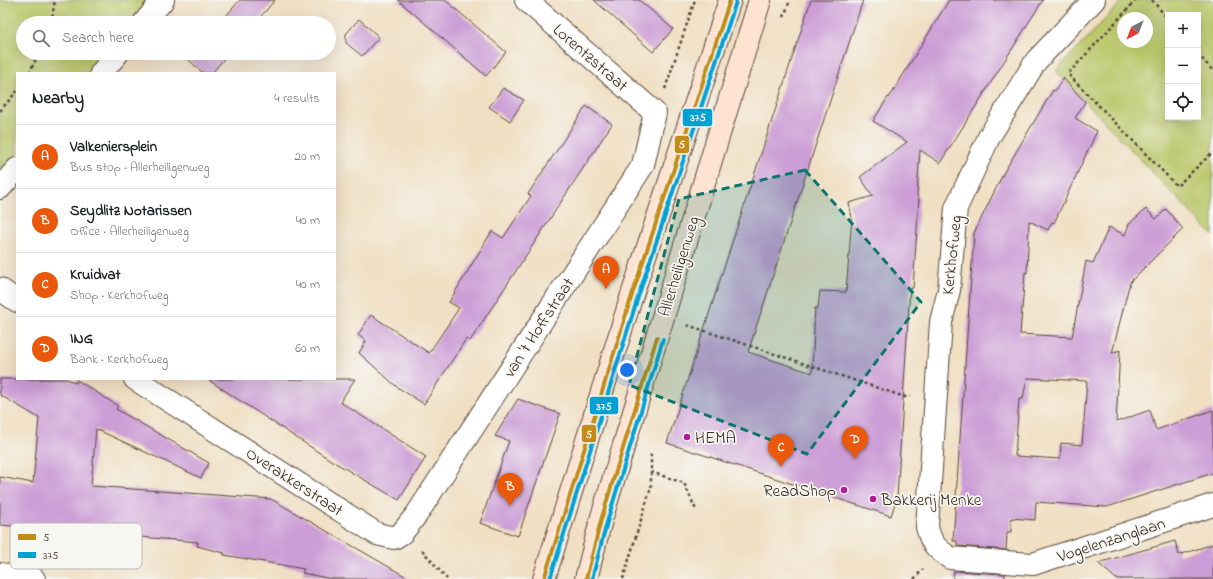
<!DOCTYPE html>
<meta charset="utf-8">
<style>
body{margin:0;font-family:"Indie Flower",sans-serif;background:#f6f6f6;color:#202124}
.controls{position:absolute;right:12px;top:12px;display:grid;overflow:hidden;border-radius:0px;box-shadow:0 4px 16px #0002}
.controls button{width:36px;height:36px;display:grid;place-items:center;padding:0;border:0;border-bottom:1px solid #e0e0e0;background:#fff;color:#202124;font:20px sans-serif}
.compass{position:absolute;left:1117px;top:12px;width:36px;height:36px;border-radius:50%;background:#fff;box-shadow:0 4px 16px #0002;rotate:222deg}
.you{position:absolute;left:627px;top:370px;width:14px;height:14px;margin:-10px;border:3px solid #fff;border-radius:50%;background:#1a73e8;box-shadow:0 0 0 6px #1a73e833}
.badge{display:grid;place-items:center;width:26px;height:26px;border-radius:50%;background:#ea580c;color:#fff;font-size:13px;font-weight:700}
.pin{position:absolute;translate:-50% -33px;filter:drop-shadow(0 1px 2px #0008)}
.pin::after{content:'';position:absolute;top:21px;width:14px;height:12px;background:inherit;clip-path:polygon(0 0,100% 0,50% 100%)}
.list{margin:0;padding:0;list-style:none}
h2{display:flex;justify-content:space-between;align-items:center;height:52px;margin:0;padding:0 16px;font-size:17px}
h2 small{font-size:13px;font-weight:400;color:#757577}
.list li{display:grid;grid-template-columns:26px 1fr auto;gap:12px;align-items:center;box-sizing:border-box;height:64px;padding:0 16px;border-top:1px solid #e0e0e0}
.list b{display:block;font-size:15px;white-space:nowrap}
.list p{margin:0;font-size:13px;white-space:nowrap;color:#757577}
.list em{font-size:13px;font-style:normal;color:#757577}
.icon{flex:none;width:22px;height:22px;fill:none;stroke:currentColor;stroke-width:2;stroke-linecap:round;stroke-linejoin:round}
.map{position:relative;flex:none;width:1213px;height:579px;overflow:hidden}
.search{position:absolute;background:#fff;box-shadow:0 4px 16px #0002;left:16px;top:16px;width:320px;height:44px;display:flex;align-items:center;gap:10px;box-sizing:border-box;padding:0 14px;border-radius:22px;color:#757577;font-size:15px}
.panel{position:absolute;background:#fff;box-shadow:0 4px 16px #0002;left:16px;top:72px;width:320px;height:308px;border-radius:0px}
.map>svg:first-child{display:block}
.green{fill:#b9c769;stroke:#7a7844;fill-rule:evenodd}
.building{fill:#cc9dd6;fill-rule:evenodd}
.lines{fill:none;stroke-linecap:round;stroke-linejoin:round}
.street-casing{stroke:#564537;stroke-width:24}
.secondary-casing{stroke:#564537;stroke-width:24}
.path{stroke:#564537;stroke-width:2.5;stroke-dasharray:3 3;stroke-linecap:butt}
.street{stroke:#fff;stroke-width:22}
.secondary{stroke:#fee3d2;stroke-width:22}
.bus-1-casing{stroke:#f6f6f2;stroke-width:7}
.bus-2-casing{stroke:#f6f6f2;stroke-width:7}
.bus-1{stroke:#c38b18;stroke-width:4}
.bus-2{stroke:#03a0d4;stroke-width:4}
.marked{fill:#0f766e;fill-opacity:0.2;stroke:#0f766e;stroke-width:3;stroke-dasharray:8 5;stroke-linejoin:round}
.poi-dot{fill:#b5179e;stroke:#f6f6f2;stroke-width:1.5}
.labels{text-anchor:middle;stroke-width:3.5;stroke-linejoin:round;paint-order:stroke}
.street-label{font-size:17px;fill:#3b2a1e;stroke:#f6f6f2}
.poi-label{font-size:17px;fill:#3b2a1e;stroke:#f6f6f2;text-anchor:start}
.key{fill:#f6f6f2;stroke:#beb9b2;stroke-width:1}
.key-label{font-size:11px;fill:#3b2a1e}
.line-badge{stroke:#f6f6f2;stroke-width:1.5}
.badge-label{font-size:11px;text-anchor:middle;font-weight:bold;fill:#fff}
</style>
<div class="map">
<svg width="1213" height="579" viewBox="0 0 1213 579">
<rect width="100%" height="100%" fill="#f6f6f2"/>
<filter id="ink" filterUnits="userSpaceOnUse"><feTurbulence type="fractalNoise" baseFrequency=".025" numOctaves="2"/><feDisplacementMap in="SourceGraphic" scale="8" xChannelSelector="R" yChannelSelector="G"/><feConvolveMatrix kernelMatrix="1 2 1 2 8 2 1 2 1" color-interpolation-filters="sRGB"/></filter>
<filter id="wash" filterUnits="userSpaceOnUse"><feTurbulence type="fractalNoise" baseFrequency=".012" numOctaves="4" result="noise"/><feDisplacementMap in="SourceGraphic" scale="16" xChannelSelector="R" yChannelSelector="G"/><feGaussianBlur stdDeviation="0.9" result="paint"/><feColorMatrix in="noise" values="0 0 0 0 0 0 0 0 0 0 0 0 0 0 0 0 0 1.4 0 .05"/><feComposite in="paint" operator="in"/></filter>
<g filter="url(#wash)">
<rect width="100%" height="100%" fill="#f0dfc2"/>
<path class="green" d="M0,0H151L131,23H23V53H105L88,73H17V155L0,175Z
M1123,0H1213V236L1056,71ZM1168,15H1198V117H1168ZM1123,18H1147V42H1123Z"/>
<g id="blocks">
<path class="building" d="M240,0H275L255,23H220Z
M398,0H445L506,52L486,76Z
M594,0H639L673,29L653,52Z
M811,0H863L748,352L812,373L815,308H818L820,291L846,292L852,218L849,203L873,196L860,177L907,142L873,121L888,97L889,98L949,0H1043L940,163L920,150L917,195L919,199L913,288H910L897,497L891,516L667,443Z
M359,19L379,37L362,56L346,43V34Z
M193,53H229L212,73H203L188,59Z
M1063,78L1085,102L1075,118L1097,131L1054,223L1052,222L1048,230L1029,221L1027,273L1025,272L1020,334L1072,337L1086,261L1093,263L1109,227L1125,235L1129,224L1146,209L1156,219L1166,209L1183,229L1130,282L1112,353L1120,350L1116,422L1150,410L1156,430L1213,410V473L1107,507L1036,502L1035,520L1011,518V532H1007L1006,550L957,546V541H953L974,233L1004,172L1053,90L1055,91ZM1027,378L1087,381L1082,445L1061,443L1060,459L1015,456L1019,399H1023Z
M503,88L524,100L510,121L489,107Z
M586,106L612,124L470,341L466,339L424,404L397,387L359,353L366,341L358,335L371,315L429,353L459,308L449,302L492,231L503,238L531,196L528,194Z
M0,379H67L76,383L77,380L118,406L116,409L209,463L201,478L96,429L91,486L271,499L410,579H332L302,573L304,569L224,555V553L197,546L198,542L0,525V477L33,483L39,418L0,395Z
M207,379H355L340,402L426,457L399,500L332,461Z
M518,399L560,414L518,536L480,523L509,441L495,436Z
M1175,541L1179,555L1213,544V579H1116L1098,563Z
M954,571L1005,574V579H953Z"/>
</g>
</g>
<g filter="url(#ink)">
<use href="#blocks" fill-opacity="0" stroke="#564537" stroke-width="1"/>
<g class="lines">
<g class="street-casing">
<path id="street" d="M1094,0L1036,61L989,137L956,208L949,290L941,322L927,527C931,544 936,548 950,558L1033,564L1213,505
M144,23L163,0
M101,73L118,53
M0,188L17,169
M0,289L17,301
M135,379L377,534L394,538L402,533L417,514L643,165L655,113L526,0
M0,574L34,579"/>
</g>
<g class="secondary-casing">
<path id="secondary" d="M544,579L632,295L730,0
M586,579L601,520L760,0"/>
</g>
<path class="path" d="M1136,0L1068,74L1177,186L1213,152
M1152,0L1168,19
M784,17L790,0
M51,23L55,0
M78,53L82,57
M1198,54L1213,71
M29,73L39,53
M665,89L695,0
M0,111L17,91
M687,325L905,397L910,396
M651,472L684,483L696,510
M422,550L447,579
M623,579L651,487V452
M914,579L923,569"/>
<use href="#street" class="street"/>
<use href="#secondary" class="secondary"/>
<g class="bus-1-casing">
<path id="bus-1" d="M544,579L632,295L730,0
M586,579L601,520L657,337"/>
</g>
<g class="bus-2-casing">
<path id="bus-2" d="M550,579L638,297L736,2
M592,579L607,522L663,339"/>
</g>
<use href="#bus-1" class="bus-1"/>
<use href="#bus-2" class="bus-2"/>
</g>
</g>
<path class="marked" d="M805,170L921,302L807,454L629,385L679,199Z"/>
<g class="poi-dot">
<circle cx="687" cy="437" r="4"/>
<circle cx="844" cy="490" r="4"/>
<circle cx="873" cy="499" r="4"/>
</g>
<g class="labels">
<g class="street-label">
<text transform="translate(591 57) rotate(41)" y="6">Lorentzstraat</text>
<text transform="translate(951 255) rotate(-84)" y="6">Kerkhofweg</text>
<text transform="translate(678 266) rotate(-73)" y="6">Allerheiligenweg</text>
<text transform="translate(538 327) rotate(-57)" y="6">van 't Hoffstraat</text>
<text transform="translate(295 481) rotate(33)" y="6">Overakkerstraat</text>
<text transform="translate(1111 539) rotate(-18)" y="6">Vogelenzanglaan</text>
</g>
<g class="poi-label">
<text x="695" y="443">HEMA</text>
<text x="836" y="496" text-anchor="end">ReadShop</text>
<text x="881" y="505">Bakkerij Menke</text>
</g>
</g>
<rect x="10" y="523" width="132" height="46" rx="6" class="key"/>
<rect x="18" y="534" width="18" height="6" fill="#c38b18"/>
<rect x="18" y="552" width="18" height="6" fill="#03a0d4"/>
<g class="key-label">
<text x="43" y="541">5</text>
<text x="43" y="559">375</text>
</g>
<g class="line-badge">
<rect x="682" y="108" width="31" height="19" rx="4" fill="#03a0d4"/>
<rect x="674" y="135" width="16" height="19" rx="4" fill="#c38b18"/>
<rect x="589" y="396" width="30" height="19" rx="4" fill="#03a0d4"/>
<rect x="581" y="424" width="16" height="19" rx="4" fill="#c38b18"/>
</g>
<g class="badge-label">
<text x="698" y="121">375</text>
<text x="682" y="148">5</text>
<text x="604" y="410">375</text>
<text x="589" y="438">5</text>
</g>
</svg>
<div class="controls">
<button>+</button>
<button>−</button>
<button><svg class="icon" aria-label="locate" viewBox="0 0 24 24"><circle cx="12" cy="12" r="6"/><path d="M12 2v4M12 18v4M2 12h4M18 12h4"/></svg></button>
</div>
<svg class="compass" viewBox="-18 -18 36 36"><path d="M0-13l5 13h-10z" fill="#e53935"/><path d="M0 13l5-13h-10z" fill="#757577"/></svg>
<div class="you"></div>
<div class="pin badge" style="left:606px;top:289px">A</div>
<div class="pin badge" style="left:510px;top:506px">B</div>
<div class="pin badge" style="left:781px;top:467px">C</div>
<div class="pin badge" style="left:855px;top:459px">D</div>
<div class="search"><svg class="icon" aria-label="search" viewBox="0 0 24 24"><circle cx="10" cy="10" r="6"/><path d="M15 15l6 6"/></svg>Search here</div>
<section class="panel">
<h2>Nearby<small>4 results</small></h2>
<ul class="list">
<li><span class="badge">A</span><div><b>Valkeniersplein</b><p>Bus stop · Allerheiligenweg</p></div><em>20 m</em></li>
<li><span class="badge">B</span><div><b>Seydlitz Notarissen</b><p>Office · Allerheiligenweg</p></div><em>40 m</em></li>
<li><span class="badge">C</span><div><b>Kruidvat</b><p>Shop · Kerkhofweg</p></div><em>40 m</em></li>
<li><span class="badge">D</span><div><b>ING</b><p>Bank · Kerkhofweg</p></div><em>60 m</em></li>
</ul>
</section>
</div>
